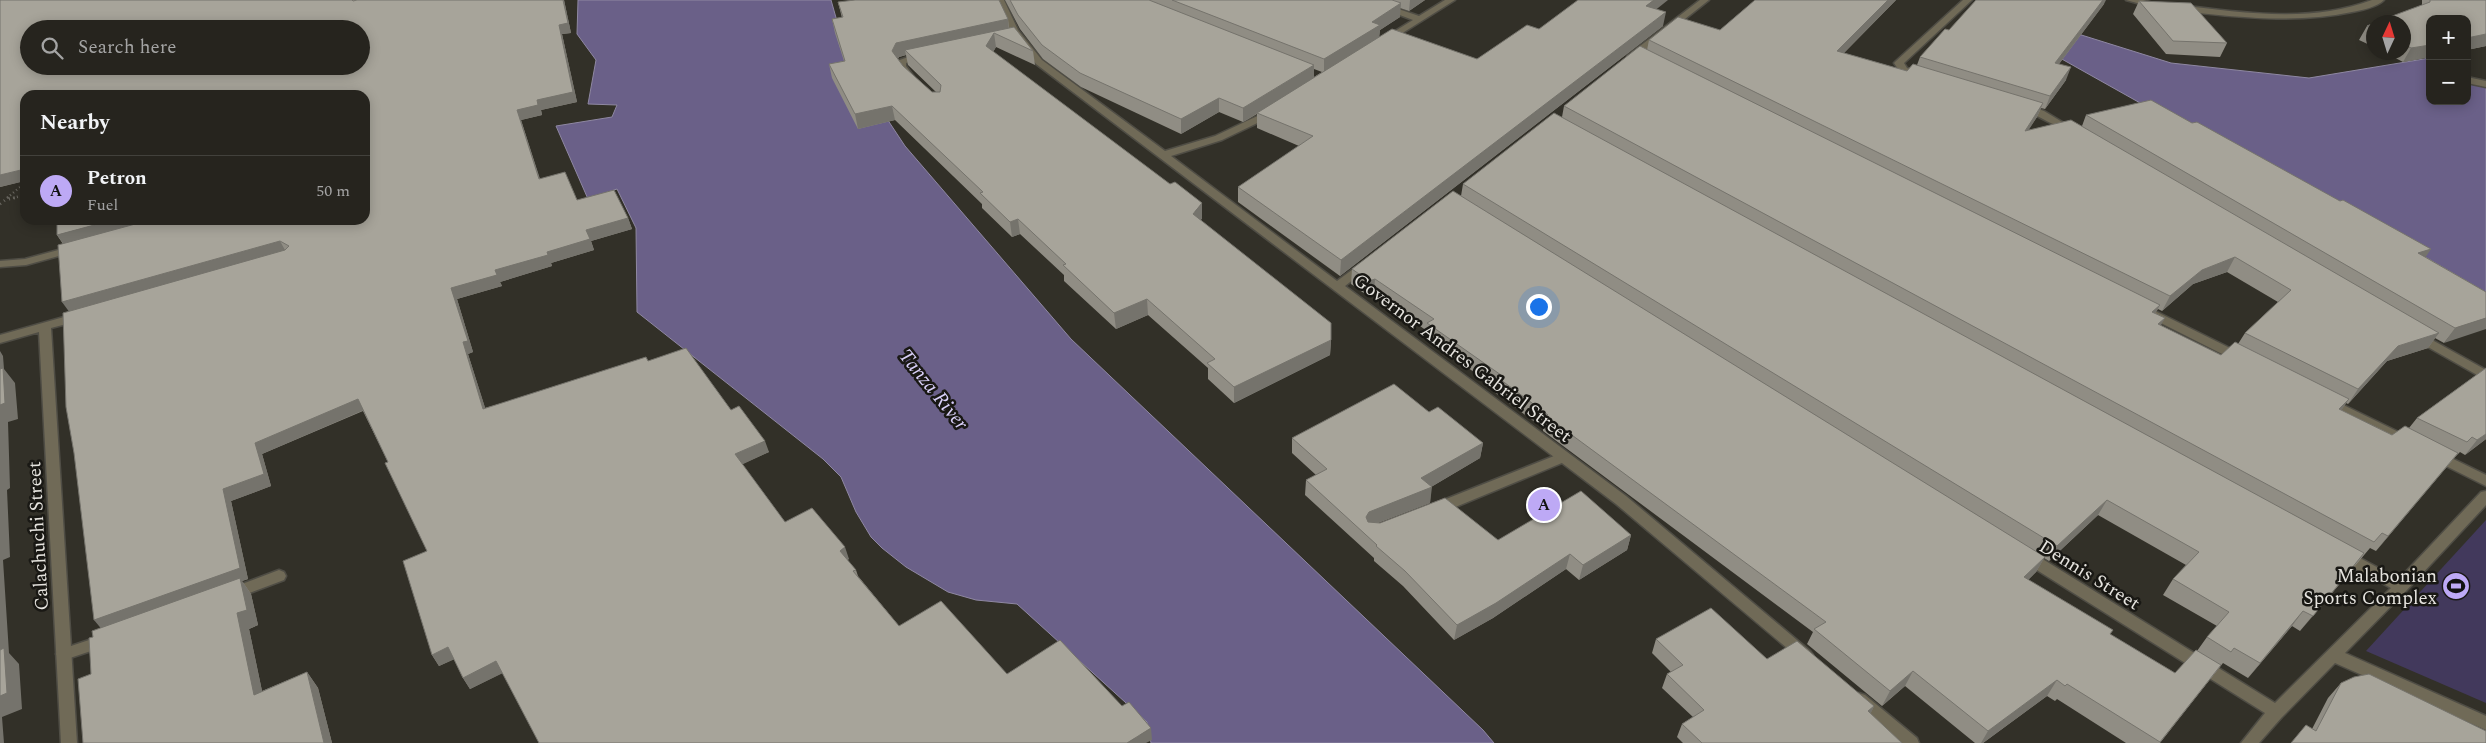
<!DOCTYPE html>
<meta charset="utf-8">
<style>
body{margin:0;font-family:Spectral,serif;background:#32302b;color:#f1f3f6}
.controls{position:absolute;right:15px;top:15px;display:grid;overflow:hidden;border-radius:10px;box-shadow:0 2px 12px #0003}
.controls button{width:45px;height:45px;display:grid;place-items:center;padding:0;border:0;border-bottom:1px solid #42413c;background:#26241e;color:#f1f3f6;font:25px sans-serif}
.compass{position:absolute;left:2366px;top:15px;width:45px;height:45px;border-radius:50%;background:#26241e;box-shadow:0 2px 12px #0003;rotate:4deg}
.you{position:absolute;left:1538px;top:306px;width:18px;height:18px;margin:-12px;border:4px solid #fff;border-radius:50%;background:#1a73e8;box-shadow:0 0 0 8px #1a73e833}
.badge{display:grid;place-items:center;width:32px;height:32px;border-radius:50%;background:#bda9f5;color:#111;font-size:16px;font-weight:700}
.pin{position:absolute;translate:-50% -50%;border:2px solid #fff;box-shadow:0 1px 5px #0006}
.list{margin:0;padding:0;list-style:none}
h2{display:flex;justify-content:space-between;align-items:center;height:65px;margin:0;padding:0 20px;font-size:21px}
h2 small{font-size:16px;font-weight:400;color:#a4a4a4}
.list li{display:grid;grid-template-columns:32px 1fr auto;gap:15px;align-items:center;box-sizing:border-box;height:70px;padding:0 20px;border-top:1px solid #42413c}
.list b{display:block;font-size:19px;white-space:nowrap}
.list p{margin:0;font-size:16px;white-space:nowrap;color:#a4a4a4}
.list em{font-size:16px;font-style:normal;color:#a4a4a4}
.icon{flex:none;width:28px;height:28px;fill:none;stroke:currentColor;stroke-width:2;stroke-linecap:round;stroke-linejoin:round}
.map{position:relative;flex:none;width:2486px;height:743px;overflow:hidden}
.search{position:absolute;background:#26241e;box-shadow:0 2px 12px #0003;left:20px;top:20px;width:350px;height:55px;display:flex;align-items:center;gap:12px;box-sizing:border-box;padding:0 18px;border-radius:28px;color:#a4a4a4;font-size:19px}
.panel{position:absolute;background:#26241e;box-shadow:0 2px 12px #0003;left:20px;top:90px;width:350px;height:135px;border-radius:15px}
.map>svg:first-child{display:block}
.green{fill:#42395c}
.water{fill:#6a6088;stroke:#8f88a2}
.lines{fill:none;stroke-linecap:round;stroke-linejoin:round}
.service-casing{stroke:#4f4d45;stroke-width:3}
.minor-casing{stroke:#4f4d45;stroke-width:3}
.path-far1{stroke:#6c6a63;stroke-width:2.5;stroke-dasharray:1 3;stroke-linecap:butt}
.path{stroke:#6c6a63;stroke-width:3;stroke-dasharray:1 4;stroke-linecap:butt}
.service{fill:#706a57;fill-rule:evenodd}
.minor{fill:#706a57;fill-rule:evenodd}
.wall{fill:#908d84;fill-rule:evenodd}
.shaded-wall{fill:#75736c}
.building{fill:#a7a49a;stroke:#75736c;fill-rule:evenodd}
.labels{text-anchor:middle;stroke-width:5;stroke-linejoin:round;paint-order:stroke}
.street-label{font-size:19px;fill:#e6e4df;stroke:#191814}
.poi-label{font-size:19px;fill:#e6e4df;stroke:#191814;text-anchor:end}
.water-label{font-size:20px;font-style:italic;fill:#d8cff8;stroke:#191814}
</style>
<div class="map">
<svg width="2486" height="743" viewBox="0 0 2486 743">
<rect width="100%" height="100%" fill="#323028"/>
<path class="green" d="M2486,520V703L2366,651Z"/>
<path class="water" d="M578,0H831L848,60L905,146L1071,339L1483,730L1494,743H1151L1147,722L1017,604L976,600L948,592L906,567L882,548L871,537L856,512L841,477L823,459L637,312L636,228L617,189L588,199L556,126L612,117L617,105L588,104L596,60L577,34Z
M2075,33L2171,63L2309,78L2430,58V101H2467V76L2486,86V297L2035,44Z"/>
<g class="lines">
<g class="service-casing">
<path id="service" d="M922,52L927,55L925,57L906,63V66L914,77L909,80L906,79L896,66L897,61Z
M73,246L79,249L77,251L26,265L0,267V261L25,259Z
M1564,452L1569,454L1571,457L1569,460L1441,513H1431L1429,509L1431,505Z
M279,570L284,572L286,576L284,580L231,600L226,598L224,594L226,590Z
M104,635L109,637L112,641L109,645L64,660L59,658L56,654L59,650Z"/>
</g>
<g class="minor-casing">
<path id="minor" d="M996,0H1004L1018,30L1042,60L1165,151L1215,136L1268,111H1274V115L1222,140L1171,156L1337,281L1360,264H1368L1370,266L1368,268L1345,286L1626,496L1810,651L1813,655L1810,659L1805,661L1800,659L1616,504L1036,64L1010,31Z
M1360,0H1372L1419,16L1445,0H1455L1385,44L1382,43V39L1413,20Z
M1700,0H1709L1633,60H1627V56Z
M1963,0H1972L1904,63L1907,68L1925,74V78L1922,79L1900,72L1894,63L1896,61Z
M2126,0H2143L2159,5L2155,8Z
M2372,0H2384C2377,7 2363,10 2352,12C2295,24 2237,17 2180,11L2176,8L2180,5C2243,13 2312,23 2372,0Z
M2467,77L2486,81V87L2467,83Z
M2023,103L2044,111L2077,131L2076,133C2069,134 2031,112 2020,108L2018,106Z
M2149,308L2244,355L2246,358L2244,361H2236L2145,315L2143,312L2145,309Z
M78,313L84,317L82,320L51,328L77,743H61L39,332L0,343V335Z
M2416,331L2486,370V380L2412,338L2410,335Z
M2327,397L2413,439L2415,442L2413,445H2403L2322,404L2321,401Z
M2435,450L2486,475V486L2430,458L2428,455L2430,452Z
M2486,491V505L2406,591L2345,653L2486,716V730L2335,663L2282,717L2259,743H2241L2265,713L2021,560L2019,556L2021,552L2026,551L2031,552L2275,703L2391,588L2337,559L2335,555L2337,551L2342,550L2347,551L2399,579L2481,492Z
M1859,693L1865,695L1917,738L1919,743H1899L1853,705L1851,700L1853,695Z"/>
</g>
<path class="path-far1" d="M7,198L25,183
M13,198L25,195"/>
<path class="path" d="M9,199L18,197
M0,204L9,197"/>
<use href="#service" class="service"/>
<use href="#minor" class="minor"/>
</g>
<path class="wall" d="M0,0H564L571,33L562,34L577,102L541,110L542,115L521,120L540,179L577,200L628,218L632,229L591,241L594,250L551,263L552,266L500,282L502,286L457,299L473,352L468,354L485,408L648,361L731,410L769,452L742,464L785,522L849,559L847,560L856,570L858,576L899,626L1152,740L502,673L470,689L463,678L454,659L439,666L432,655L427,551L388,462L363,411L262,454L271,486L231,501L248,579L242,581L251,594L258,625L249,629L262,691L307,672L318,688L332,743H83L91,674L93,637L101,628L69,311L63,244L57,235L365,220V95L0,187Z
M1005,0H1425L1409,11L1400,8V17L1380,30L1379,37L1477,59L1539,29L1657,9L1663,26L1340,276L1238,202V187L1299,146L1257,128V114L1243,122L1219,112L1181,134L1081,87L1043,59L1020,29ZM1314,69L1322,72L1314,77Z
M1755,0H1896L1844,53L1907,71L1917,65L1920,57L1949,30L2104,4L2059,64L2066,80L2045,109L2041,108L2037,117L2028,130L2082,126L2086,115L2426,257L2486,292L2444,343L2435,338L2428,348L2387,361L2348,404L2346,403L2341,410L2392,435L2409,428L2417,418L2486,368V439L2465,455L2460,452L2455,457L2376,551L2370,548L2300,631L2292,626L2248,678L2223,663L2160,743H2126L2057,699L2055,701L2047,696L1983,743H1975L1905,686L1882,706L1807,644L1813,632L1543,431V428L1494,392L1495,387L1426,338L1427,331L1374,293L1368,296L1351,284L1352,269L1461,196L1463,184L1562,117L1564,106L1647,50L1649,40L1720,30ZM2227,272L2278,302L2245,333L2238,344L2221,355L2160,325L2165,318L2155,313L2158,309L2162,311L2193,284ZM2098,515L2186,565L2173,579L2163,595L2217,626L2207,637L2197,651L2175,673L2111,635L2028,580L2036,572L2044,558L2049,561Z
M2422,0H2486V46L2467,50V19H2430V57L2403,62L2384,52H2404V22L2422,5Z
M2139,1L2227,43L2220,57L2166,54L2133,14Z
M838,2L1008,19L1009,28L1033,51L1035,65L996,47L993,52L1202,218L1201,220L1331,340L1330,355L1234,403L1208,379V368L1148,315L1116,329L1064,281V275L1020,234L1012,237L982,208V204L895,120L858,129L832,78L829,64L844,61L835,33L832,19L842,18ZM906,55L908,65L936,92H932L903,66L898,59L899,57Z
M2374,23V47L2359,40L2367,26Z
M1429,412L1483,443L1480,458L1431,487L1430,503L1378,523L1498,540L1631,535L1627,550L1579,580L1566,569L1493,618L1454,640L1403,586L1374,561V558L1305,495L1306,480L1316,475L1292,453V438Z
M1656,639L1767,659L1874,706L1870,714L1902,743H1683L1677,737L1682,724L1693,717L1662,688L1667,674L1671,672L1652,653Z
M2341,683L2486,731L2291,743L2312,729L2328,698Z"/>
<path class="shaded-wall" d="M563,0H564L571,33L562,34L577,102L541,110L542,115L521,120L543,190L539,179L517,110L537,100L559,25Z
M1410,0H1425L1409,11Z
M1654,0H1668L1643,20L1646,6Z
M1888,0H1896L1833,64L1837,51Z
M2103,0H2106L2104,4L2050,76L2055,63Z
M1401,3L1400,17L1380,30L1379,39L1324,73V59L1372,22Z
M1666,12L1663,26L1340,276L1341,260Z
M1008,19L1009,33H994L996,47L988,61L905,50L906,55L899,57L894,65L892,51L896,43Z
M2486,34V46L2467,50V38Z
M2430,45V57L2403,62L2411,48Z
M1314,65V79L1243,122V108Z
M2071,67L2066,80L2045,109L2050,96Z
M1219,98V112L1181,134V119Z
M2043,103L2037,117L2019,145L2025,131Z
M892,106L895,120L858,129L855,114Z
M25,169V181L0,187V175Z
M1202,203V218L1194,230L1193,214Z
M628,218L632,229L591,241L594,250L551,263L552,266L500,282L502,286L457,299L473,352L468,354L489,420L483,409L463,342L451,288L495,270L547,252L586,230Z
M1018,219L1020,234L1012,237L1010,222Z
M113,220H159L65,246L57,235Z
M280,241L286,252L70,313L62,302Z
M2431,249L2421,264L2418,253Z
M2235,257L2227,272L2193,284L2162,311L2170,296L2202,270Z
M1375,279L1374,293L1368,296L1369,281Z
M1147,299L1148,315L1116,329L1114,313Z
M2160,305L2152,319V312Z
M2165,318L2157,332L2158,324Z
M2486,318V329L2444,343L2455,328Z
M2439,333L2428,348L2387,361L2348,404L2358,389L2398,346Z
M1331,340L1330,355L1234,403V387Z
M0,351L3,356L4,369L15,383L18,419L8,422L10,488L7,490L10,557L3,560L9,653L19,664L22,709L2,717L4,743H0Z
M358,399L364,410L262,454L271,486L231,501L248,579L242,581L251,594L258,625L249,629L266,710L104,632L94,620L223,489L255,443Z
M2349,399L2339,414V409Z
M2486,434V439L2465,455L2477,440Z
M765,441L769,452L739,466L735,454Z
M1483,443L1480,458L1426,490L1432,487L1430,503L1367,527L1366,517L1369,512L1421,478Z
M2458,453L2446,468L2376,551L2388,536Z
M2107,500L2098,515L2049,561L2057,546Z
M1631,535L1627,550L1579,580L1583,565Z
M845,547L849,559L843,562L840,551Z
M2364,553L2352,569L2300,631L2313,616Z
M1570,554L1566,569L1493,618L1454,640L1457,625Z
M2045,557L2036,572L2015,592L2024,577Z
M2303,611L2292,626L2248,678L2260,663Z
M448,647L455,659L439,666L432,655Z
M496,661L503,673L470,689L463,678Z
M1913,671L1905,686L1882,706L1890,691Z
M307,672L318,688L332,743H324Z
M2057,680L2047,696L1983,743H1981L1988,731Z
M1874,706L1868,719V711Z
M1151,728L1152,740L1146,743H1127Z"/>
<path class="building" d="M0,0H352L353,1L357,0H563L568,23L559,25L573,92L537,100L538,105L517,110L539,179L565,172L577,200L614,190L628,218L586,230L590,239L547,252L548,255L495,270L497,275L451,288L468,341L463,342L483,409L646,357L648,361L686,348L731,410L739,406L765,441L735,454L785,522L812,508L845,547L840,551L856,570L853,571L899,626L941,601L1007,674L1060,640L1122,706L1129,702L1151,728L1127,743H539L496,661L463,678L448,647L432,655L403,561L427,551L385,463L388,462L358,399L255,443L264,474L223,489L240,568L94,620L74,453L66,407L63,313L285,250L289,246L280,241L62,302L58,245L150,220H365V95H25V169L0,175ZM29,29H361V66H29Z
M855,0H999L1008,19L896,43L892,51L903,66L932,92H940L941,85L905,50L1014,27L1033,51L994,33L986,46L1170,184L1175,182L1202,203L1193,214L1331,323V340L1234,387L1207,363L1215,359L1147,299L1114,313L1063,265L1066,264L1018,219L1010,222L980,193L983,192L892,106L855,114L829,64L845,61L832,19L843,17L838,2Z
M1010,0H1149L1314,65L1243,108L1219,98L1181,119L1080,73L1042,45L1018,15Z
M1172,0H1392L1401,3L1372,22L1380,25L1324,59Z
M1578,0H1654L1646,6L1666,12L1341,260L1238,187L1313,136L1257,113L1392,29L1477,59L1527,25L1539,29Z
M1755,0H1888L1837,51L1907,71L1913,64L2043,103L2025,131L2071,120L2439,333L2398,346L2358,389L2245,333L2291,290L2235,257L2202,270L2170,296L1649,40L1678,17L1720,30Z
M1976,0H2103L2055,63L2071,67L2050,96L1920,57L1945,29L1949,30Z
M2430,0H2486V34L2467,38V19H2430V45L2411,48L2404,44V22H2376L2430,2Z
M2139,1L2191,3L2227,43L2173,41Z
M2374,23V30L2367,26Z
M1640,46L2160,305L2152,312L2165,318L2158,324L2221,355L2235,342L2349,399L2339,409L2392,435L2405,426L2458,453L2388,536L2382,533L2374,542L1564,106Z
M2151,100L2192,123L2197,122L2340,201L2343,200L2431,249L2418,253L2486,292V318L2455,328L2086,115Z
M1554,113L2364,553L2313,616L2303,611L2260,663L2234,648L2231,652L2207,637L2229,612L2173,579L2199,552L2107,500L2057,546L1463,184Z
M1453,191L2045,557L2024,577L2113,630L2110,634L2175,673L2196,650L2221,665L2160,742L2067,684L2065,686L2057,680L1988,731L1913,671L1890,691L1814,629L1826,622L1546,416L1548,415L1497,377L1501,375L1427,323L1434,319L1375,279L1369,281L1352,269Z
M57,220H113L57,235Z
M3,368L5,403L0,405V369Z
M2486,368V434L2477,440L2472,437L2467,442L2417,418Z
M1394,384L1429,412L1438,407L1483,443L1421,478L1432,487L1369,512L1366,517L1368,522L1380,523L1445,498L1498,540L1581,491L1631,535L1583,565L1570,554L1496,603L1457,625L1405,571L1376,546L1377,545L1306,480L1327,469L1292,438Z
M240,578L247,610L237,613L254,695L307,672L324,743H83L78,679L91,674L89,638L93,637L92,631Z
M1711,608L1767,659L1797,641L1874,706L1868,711L1902,743H1702L1682,724L1704,710L1667,674L1683,665L1656,639Z
M4,648L7,693L0,696V650Z
M2369,674L2486,731V743H2291L2306,725L2316,731L2341,683L2354,677Z"/>
<defs>
<g id="stadium-disc" transform="scale(1.4375)"><circle r="9.5" fill="#bda9f5" stroke="#191814"/><path d="M0-5a6.5 5 0 1 0 0 10a6.5 5 0 1 0 0-10ZM-3.5-1.8h7v3.6h-7Z" fill="#111"/></g>
</defs>
<g fill-rule="evenodd">
<use href="#stadium-disc" x="2456" y="586"/>
</g>
<g class="labels">
<g class="street-label">
<text transform="translate(1463 357) rotate(37)" y="7">Governor Andres Gabriel Street</text>
<text transform="translate(37 536) rotate(-93)" y="7">Calachuchi Street</text>
<text transform="translate(2090 574) rotate(32)" y="7">Dennis Street</text>
</g>
<g class="poi-label">
<text x="2437" y="582">Malabonian<tspan x="2437" dy="22">Sports Complex</tspan></text>
</g>
<g class="water-label">
<text transform="translate(934 389) rotate(51)" y="7">Tanza River</text>
</g>
</g>
</svg>
<div class="controls">
<button>+</button>
<button>−</button>
</div>
<svg class="compass" viewBox="-18 -18 36 36"><path d="M0-13l5 13h-10z" fill="#e53935"/><path d="M0 13l5-13h-10z" fill="#a4a4a4"/></svg>
<div class="you"></div>
<div class="pin badge" style="left:1544px;top:505px">A</div>
<div class="search"><svg class="icon" aria-label="search" viewBox="0 0 24 24"><circle cx="10" cy="10" r="6"/><path d="M15 15l6 6"/></svg>Search here</div>
<section class="panel">
<h2>Nearby<small></small></h2>
<ul class="list">
<li><span class="badge">A</span><div><b>Petron</b><p>Fuel</p></div><em>50 m</em></li>
</ul>
</section>
</div>
